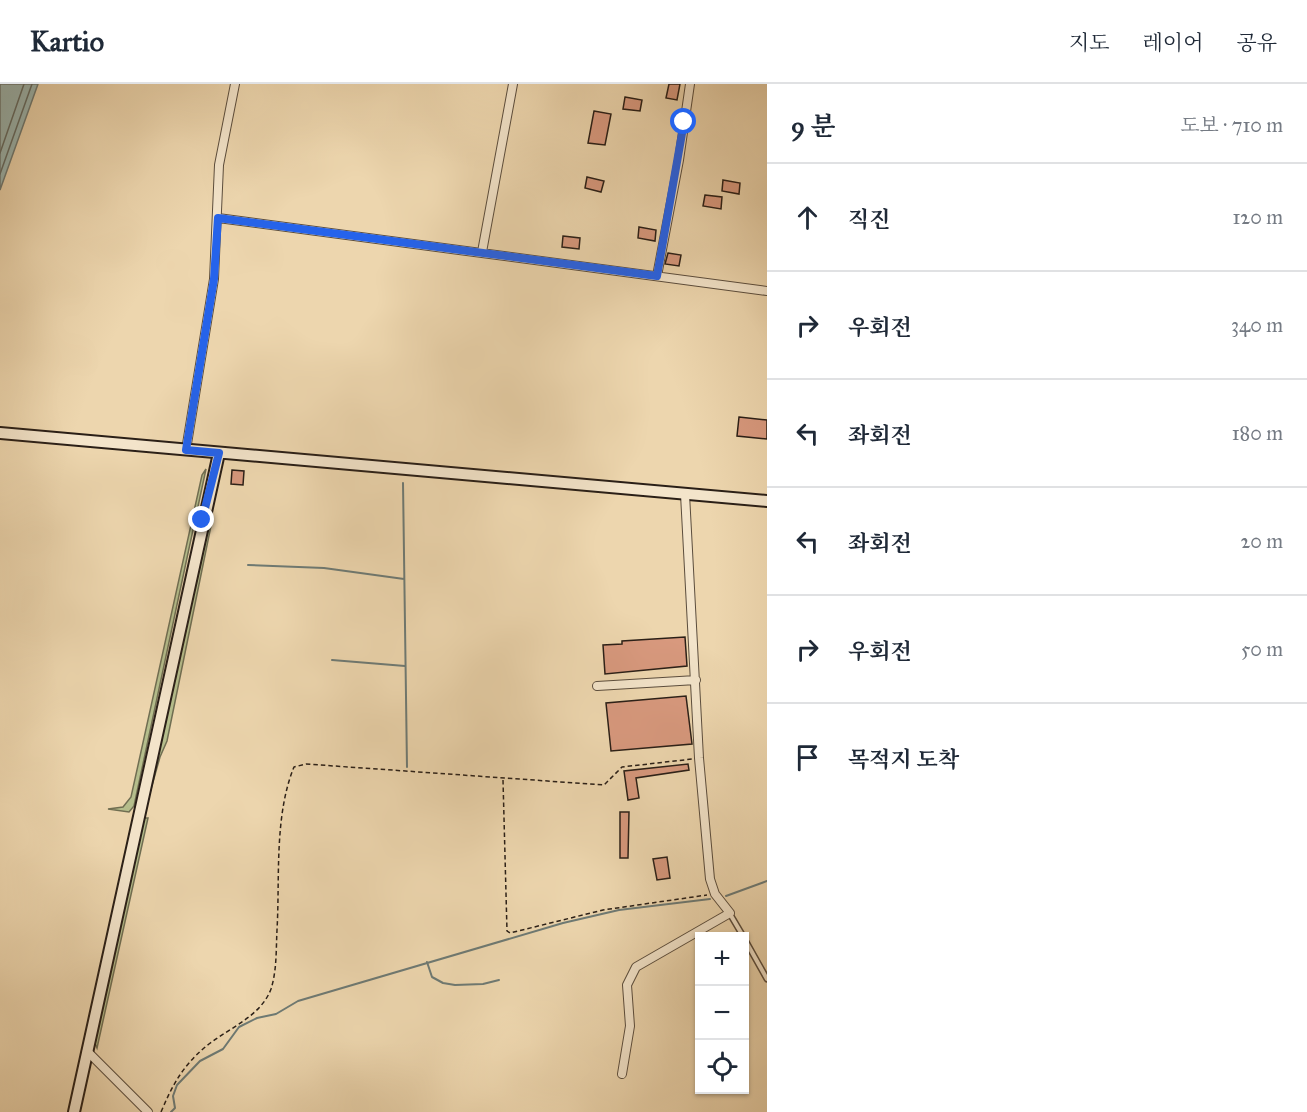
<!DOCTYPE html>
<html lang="ko">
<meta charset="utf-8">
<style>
body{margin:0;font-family:"IM FELL Great Primer","Noto Serif KR",serif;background:#f6f6f7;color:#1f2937}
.controls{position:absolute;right:18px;bottom:18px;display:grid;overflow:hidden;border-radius:0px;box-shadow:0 2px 4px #0004}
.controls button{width:54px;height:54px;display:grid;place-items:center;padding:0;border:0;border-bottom:2px solid #e0e1e3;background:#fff;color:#1f2937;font:30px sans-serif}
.stop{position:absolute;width:18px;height:18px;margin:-14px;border:4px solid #2563eb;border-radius:50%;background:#fff}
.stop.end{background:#2563eb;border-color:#fff;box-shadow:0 2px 6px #0008}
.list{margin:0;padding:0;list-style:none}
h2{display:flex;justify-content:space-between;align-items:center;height:78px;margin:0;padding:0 24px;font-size:26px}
h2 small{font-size:20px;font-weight:400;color:#747a83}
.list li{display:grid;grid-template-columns:39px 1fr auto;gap:18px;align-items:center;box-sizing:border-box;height:108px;padding:0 24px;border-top:2px solid #e0e1e3}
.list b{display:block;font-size:22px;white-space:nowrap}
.list em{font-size:20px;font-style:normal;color:#747a83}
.icon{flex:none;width:33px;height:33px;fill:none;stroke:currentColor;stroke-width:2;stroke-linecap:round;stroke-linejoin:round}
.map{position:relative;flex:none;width:767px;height:1028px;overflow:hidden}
header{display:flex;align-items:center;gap:36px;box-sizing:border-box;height:84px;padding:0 30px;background:#fff;border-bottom:2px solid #e0e1e3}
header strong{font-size:28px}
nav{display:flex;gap:33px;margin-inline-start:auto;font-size:21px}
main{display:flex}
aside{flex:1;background:#fff}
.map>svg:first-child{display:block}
.green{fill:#b5be8c;stroke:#706e52;stroke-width:1.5}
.water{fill:#9bb7b2;stroke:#6e7a74;stroke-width:1.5}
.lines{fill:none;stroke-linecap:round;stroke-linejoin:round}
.shore{stroke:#626b64;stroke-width:1.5}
.stream{stroke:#6e7a74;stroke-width:2}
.building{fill:#d8997e;stroke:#2a1f17;stroke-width:1.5}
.service-casing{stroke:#5b4d3d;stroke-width:7}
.minor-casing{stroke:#5b4d3d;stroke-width:10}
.secondary-casing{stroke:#2a1f17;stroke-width:14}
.path{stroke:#2a1f17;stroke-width:1.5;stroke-dasharray:4.5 3;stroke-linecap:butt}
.service{stroke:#f3e4ca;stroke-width:4}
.minor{stroke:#f3e4ca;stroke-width:8}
.secondary{stroke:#f3e4ca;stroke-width:10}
.route{stroke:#2563eb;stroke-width:8}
</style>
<header>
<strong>Kartio</strong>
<nav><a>지도</a><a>레이어</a><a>공유</a></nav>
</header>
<main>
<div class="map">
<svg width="767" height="1028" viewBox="0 0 767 1028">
<rect width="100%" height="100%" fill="#edd6ae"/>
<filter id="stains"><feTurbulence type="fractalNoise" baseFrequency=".00333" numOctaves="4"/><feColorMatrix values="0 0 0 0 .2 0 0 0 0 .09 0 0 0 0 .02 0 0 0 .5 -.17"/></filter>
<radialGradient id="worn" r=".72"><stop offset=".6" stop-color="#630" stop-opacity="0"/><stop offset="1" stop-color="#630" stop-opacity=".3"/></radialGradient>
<path class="green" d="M206,385L134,722L129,728L108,725L123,723L131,713L202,391Z
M207,437H212L167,657L160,673L144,730Z
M143,734H148L97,964L94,957Z"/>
<path class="water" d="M0,0H38L0,106Z"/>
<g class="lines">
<path class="shore" d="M0,69L24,0
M0,90L32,0"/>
<path class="stream" d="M403,399L407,683
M248,481L324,484L404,495
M332,576L405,582
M726,812L767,797
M427,878L432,893L443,899L455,901L483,900L499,896
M171,1028L175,1024L173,1012L177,1001L200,977L223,965L239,943L257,934L276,930L298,917L563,839L619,826L710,815"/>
</g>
<path class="building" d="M669,0H680L677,16L666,14Z
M625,13L642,16L640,27L623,25Z
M594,27L611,30L605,61L588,59Z
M587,93L604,97L601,108L585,104Z
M723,96L740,99L739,110L722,107Z
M705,111L722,113L721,125L703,122Z
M639,143L656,146L655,157L638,154Z
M563,152L580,154L579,165L562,163Z
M668,169L681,171L679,182L665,180Z
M739,333L767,336V355L737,352Z
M232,386L244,387L243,401L231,400Z
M685,553L687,582L605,590L603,561L622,560V557Z
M686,612L692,660L611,667L606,619Z
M688,680L689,686L636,694L639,714L628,716L624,687Z
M620,728H629L628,774H620Z
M667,773L670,794L657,796L653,775Z"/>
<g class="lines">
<g class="service-casing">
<path id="service" d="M730,830L743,852
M744,854L767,895"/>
</g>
<g class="minor-casing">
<path id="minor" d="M218,134L767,207
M482,168L513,0
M657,192L679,76L690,0
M186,366L214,195L219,81L235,0
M597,602L696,596
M87,967L148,1028
M622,990L630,942L627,901L636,883L730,829L715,810L710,795L699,674L685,410"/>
</g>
<g class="secondary-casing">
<path id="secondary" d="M0,349L767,417
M74,1028L219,369"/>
</g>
<path class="path" d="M503,696L507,847L510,849L603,826L707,811
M161,1028C172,1002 182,983 204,964C226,945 260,934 271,905C277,886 276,865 277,846C280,794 274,732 294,683L306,680L604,701L622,683L692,675"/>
<use href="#service" class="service"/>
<use href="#minor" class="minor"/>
<use href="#secondary" class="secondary"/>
</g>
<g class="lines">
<path class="route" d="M202,436L219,369L186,366L214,195L218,134L657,192L684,38"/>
</g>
<rect width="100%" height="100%" filter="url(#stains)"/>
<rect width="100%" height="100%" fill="url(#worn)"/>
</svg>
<div class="controls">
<button>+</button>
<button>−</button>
<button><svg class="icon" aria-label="locate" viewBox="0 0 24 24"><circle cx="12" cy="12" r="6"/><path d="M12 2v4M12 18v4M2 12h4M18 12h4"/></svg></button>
</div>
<div class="stop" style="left:684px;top:38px"></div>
<div class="stop end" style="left:202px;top:436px"></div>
</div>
<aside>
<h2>9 분<small>도보 · 710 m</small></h2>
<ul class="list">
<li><svg class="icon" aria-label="ahead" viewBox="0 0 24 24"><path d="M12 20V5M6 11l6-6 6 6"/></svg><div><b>직진</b></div><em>120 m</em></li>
<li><svg class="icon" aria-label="right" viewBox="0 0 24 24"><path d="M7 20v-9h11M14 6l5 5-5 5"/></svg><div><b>우회전</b></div><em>340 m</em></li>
<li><svg class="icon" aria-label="left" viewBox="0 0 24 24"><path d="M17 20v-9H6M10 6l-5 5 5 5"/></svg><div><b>좌회전</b></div><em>180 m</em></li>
<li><svg class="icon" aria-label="left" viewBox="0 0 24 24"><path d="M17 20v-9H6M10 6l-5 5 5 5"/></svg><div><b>좌회전</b></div><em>20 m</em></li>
<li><svg class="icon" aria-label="right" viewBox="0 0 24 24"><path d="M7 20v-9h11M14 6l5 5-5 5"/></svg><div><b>우회전</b></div><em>50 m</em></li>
<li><svg class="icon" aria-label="arrive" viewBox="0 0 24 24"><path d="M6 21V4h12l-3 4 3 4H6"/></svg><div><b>목적지 도착</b></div></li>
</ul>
</aside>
</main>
